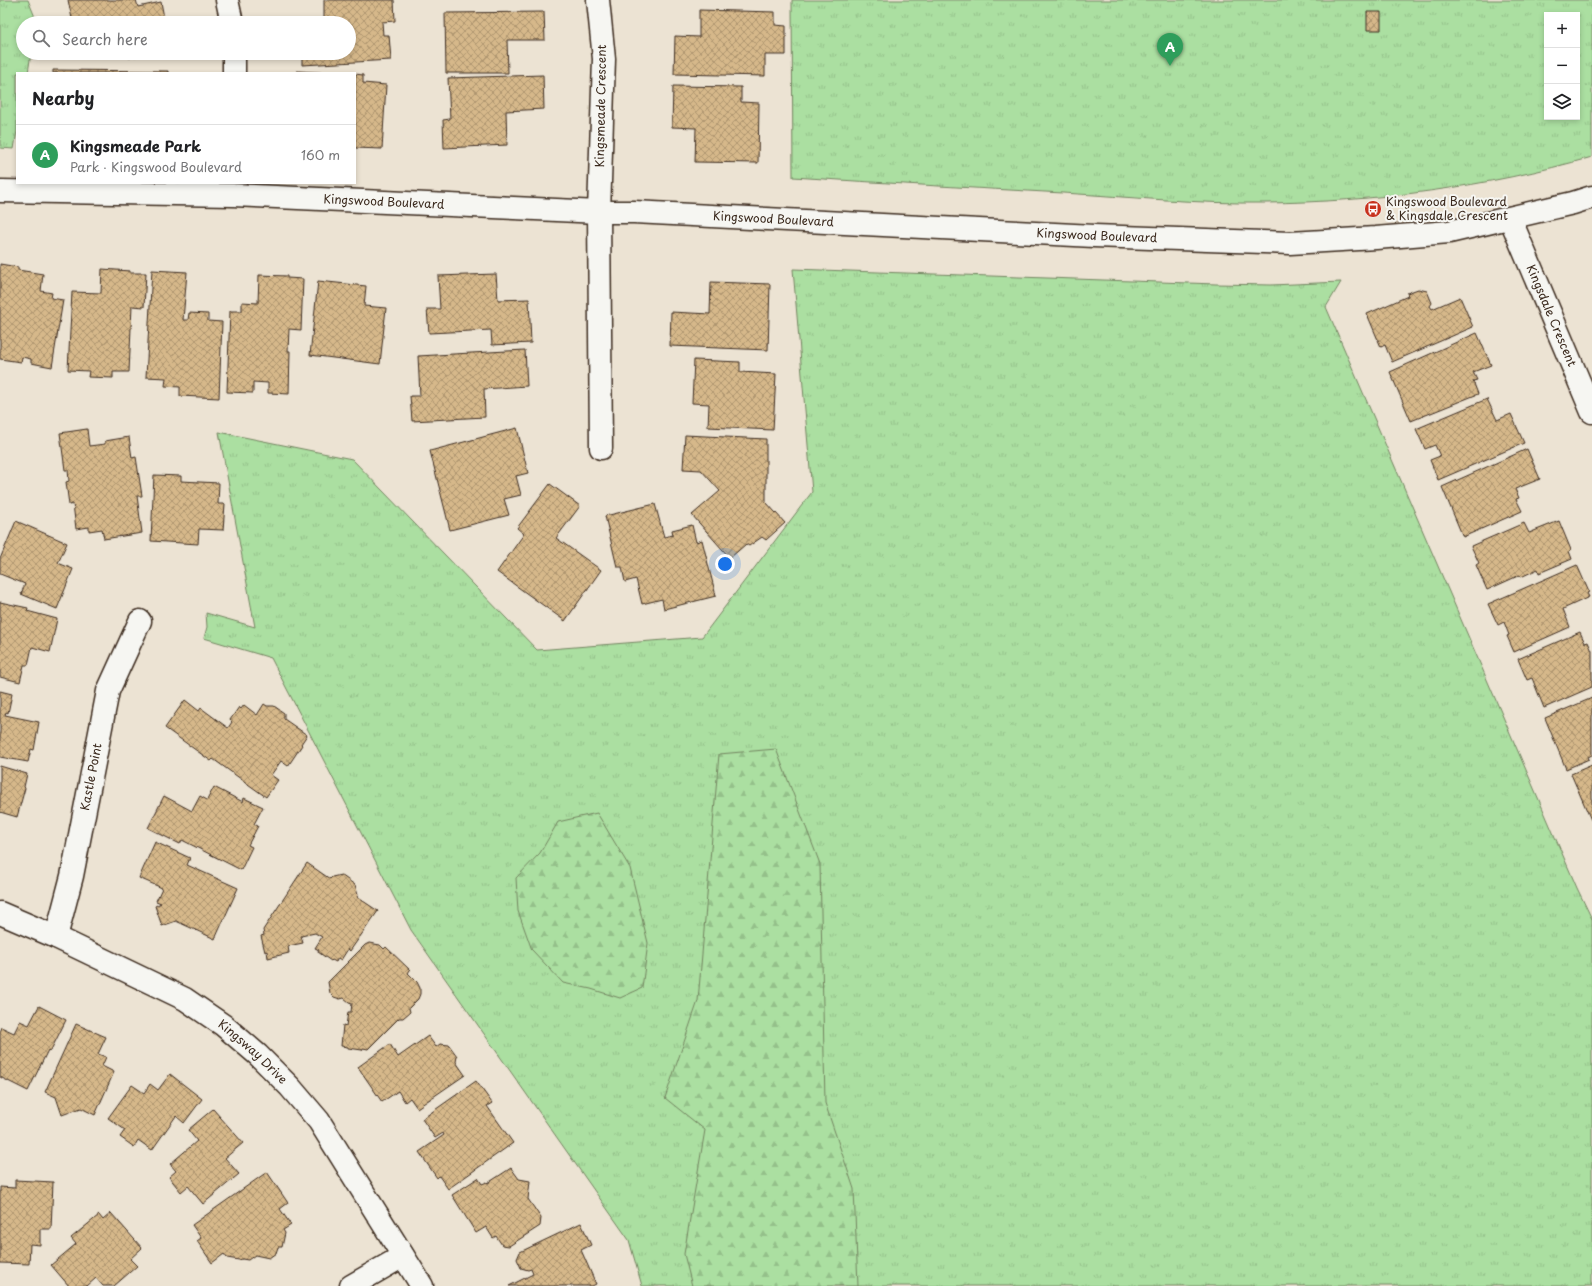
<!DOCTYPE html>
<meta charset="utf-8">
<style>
body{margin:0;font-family:"Playpen Sans",sans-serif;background:#f2f2f2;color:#202124}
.controls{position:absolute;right:12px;top:12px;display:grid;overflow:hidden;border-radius:0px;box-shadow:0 2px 6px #0003}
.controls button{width:36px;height:36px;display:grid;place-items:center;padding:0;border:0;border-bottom:1px solid #e0e0e0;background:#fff;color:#202124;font:20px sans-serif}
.you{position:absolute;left:725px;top:564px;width:14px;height:14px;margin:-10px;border:3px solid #fff;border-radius:50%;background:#1a73e8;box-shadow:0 0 0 6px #1a73e833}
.badge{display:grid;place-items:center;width:26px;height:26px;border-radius:50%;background:#c8321e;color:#fff;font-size:13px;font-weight:700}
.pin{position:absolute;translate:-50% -33px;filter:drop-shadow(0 1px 2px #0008)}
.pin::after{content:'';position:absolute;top:21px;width:14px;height:12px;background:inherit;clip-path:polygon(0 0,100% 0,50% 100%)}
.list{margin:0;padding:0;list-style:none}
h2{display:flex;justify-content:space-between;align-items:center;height:52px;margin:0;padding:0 16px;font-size:17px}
h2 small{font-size:13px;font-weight:400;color:#757577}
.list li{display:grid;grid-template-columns:26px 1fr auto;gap:12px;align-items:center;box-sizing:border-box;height:60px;padding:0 16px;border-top:1px solid #e0e0e0}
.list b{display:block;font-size:15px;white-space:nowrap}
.list p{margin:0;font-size:13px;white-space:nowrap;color:#757577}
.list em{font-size:13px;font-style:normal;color:#757577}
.icon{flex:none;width:22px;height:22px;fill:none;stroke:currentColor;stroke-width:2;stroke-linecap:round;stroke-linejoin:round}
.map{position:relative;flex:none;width:1592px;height:1286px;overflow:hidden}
.search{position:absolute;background:#fff;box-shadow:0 2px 6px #0003;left:16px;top:16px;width:340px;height:44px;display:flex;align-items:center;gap:10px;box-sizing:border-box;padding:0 14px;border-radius:22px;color:#757577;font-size:15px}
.panel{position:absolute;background:#fff;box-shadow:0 2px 6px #0003;left:16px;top:72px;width:340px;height:112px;border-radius:0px}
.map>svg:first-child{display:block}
.grass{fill:url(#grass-tufts);stroke:#738460;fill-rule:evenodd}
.forest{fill:url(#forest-firs);stroke:#738460}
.building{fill:url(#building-cross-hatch);stroke:#3b2a1e}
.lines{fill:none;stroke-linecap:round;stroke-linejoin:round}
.minor-casing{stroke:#3b2a1e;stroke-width:25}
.minor{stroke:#f6f6f2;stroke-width:22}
.labels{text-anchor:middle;stroke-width:4;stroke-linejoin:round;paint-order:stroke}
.street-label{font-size:12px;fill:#3b2a1e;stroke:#f6f6f2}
.poi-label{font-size:12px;fill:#3b2a1e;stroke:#f6f6f2;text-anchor:start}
</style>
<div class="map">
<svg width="1592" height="1286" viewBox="0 0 1592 1286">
<defs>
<pattern id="grass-tufts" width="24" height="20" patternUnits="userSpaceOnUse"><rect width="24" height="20" fill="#abdfa1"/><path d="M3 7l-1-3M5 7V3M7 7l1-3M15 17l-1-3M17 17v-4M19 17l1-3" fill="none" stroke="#94c08a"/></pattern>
<pattern id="forest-firs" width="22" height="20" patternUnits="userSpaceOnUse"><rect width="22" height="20" fill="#abdfa1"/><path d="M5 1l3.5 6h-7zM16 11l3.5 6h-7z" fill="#94c08a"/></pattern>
<pattern id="building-cross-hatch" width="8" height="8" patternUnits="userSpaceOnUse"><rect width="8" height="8" fill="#d6b88a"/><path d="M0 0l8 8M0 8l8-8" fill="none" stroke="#af9670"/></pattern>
</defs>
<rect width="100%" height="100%" fill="#ece3d3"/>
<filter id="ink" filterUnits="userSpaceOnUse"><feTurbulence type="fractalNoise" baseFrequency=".025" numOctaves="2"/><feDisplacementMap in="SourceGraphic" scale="8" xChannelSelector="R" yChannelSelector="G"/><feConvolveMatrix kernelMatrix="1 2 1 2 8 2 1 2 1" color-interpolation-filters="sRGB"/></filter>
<g filter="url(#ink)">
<path class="grass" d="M0,0H28L37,22L23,23V53H31L28,73H17V131L14,149L0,148Z
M792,0H1592V157C1487,187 1375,202 1265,203C1198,204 1130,197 1063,193C973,188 883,183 793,177ZM1547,15H1577V117H1547Z
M793,269L1216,284L1271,285L1341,282L1326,307L1577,888L1592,919V1286H642L629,1240L411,930L271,658L204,638L207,627L206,613L255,627L219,432L352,459L537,650L702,637L812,492Z"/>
<path class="forest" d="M776,749L820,864L825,1103L854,1189L858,1286H692L684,1254L705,1130L665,1098L698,1001L719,754Z
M597,813L630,868L648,943L642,988L620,998L591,989L563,983L532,950L518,911L516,878L540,853L558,822Z"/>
<path class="building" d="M68,0H136L138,7L161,2L165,23H73Z
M324,0H394L395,21L382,22L383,35H389L391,60L302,65V53H349V23H302L324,22Z
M699,10L775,12V25L786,26V55H765V76L674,74L675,36L699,37Z
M544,12L545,40H507L508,73H446L445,13Z
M1367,12H1381V30H1367Z
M128,53H153L129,58Z
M53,70L168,71V73H53Z
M297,71L334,73H297Z
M355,74L363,75V83L386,85L382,149L355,148Z
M543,75L544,109L506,111L507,145L444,148L443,120L450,119L448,78Z
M673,86L741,87V102L759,103L758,163L695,162L696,128L672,127Z
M0,264L18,267V270L43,274L41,291L52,293L51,298L63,300L52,367L31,363V359L22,357L21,362L0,359Z
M102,269L130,271V273H146L144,307L132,306L129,372H113V378L88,377L89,371L68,370L72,292L101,293Z
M152,270L187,272L183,320H188L189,313L208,314V321L222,322L219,398L180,396V387L165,386L166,378L146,377Z
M496,274L498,300L529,299L531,343L492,345L491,330L429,333L427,309H440L438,276Z
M259,275L287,276V278L303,279L301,330L289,329L288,351H290L289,394L268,393V383L253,382V393L227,392L230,311H242V302L258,303Z
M318,281L366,286L364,306L386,308L380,364L310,355Z
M711,282L770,284L768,350L670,346L671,312L710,314Z
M1418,289L1427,291L1432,303L1430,306L1432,309L1460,297L1473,327L1392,362L1385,345L1381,347L1367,314L1408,296L1407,293Z
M1477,333L1491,365L1473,372L1477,380L1473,381L1478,394L1411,421L1390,372Z
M525,350L527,386L484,389L485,417L412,421L410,396H420L418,356Z
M694,360L740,362V372L776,374L773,430L708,427L709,404L692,403Z
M1487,399L1497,420L1511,414L1524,443L1438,480L1430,460L1440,456L1435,445L1425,449L1416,429Z
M517,428L528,473L516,476L521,495L504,499L509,515L450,530L430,451Z
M87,429L89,446L105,444V441L129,437L132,458L136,457L142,496H137L142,533L104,539L102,529L89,531V527L76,529L73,504L69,505L66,482L69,481L68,470H65L60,433Z
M685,435L766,439V502L785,523L766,540L762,537L749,546L746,544L730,558L692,515L720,491L701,470L683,469Z
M1527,449L1540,479L1515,489L1519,498L1516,499L1522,511L1463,537L1442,487Z
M154,475L181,476V481L219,483L218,504H225L223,530L199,529L198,544L151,541Z
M550,484L580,506L556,538L601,570L565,621L497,572L524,534L517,528Z
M655,504L664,537L673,535L672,530L692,525L696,542L702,540L716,596L664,609L662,599L642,604L636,579L625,582L622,567H617L605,516Z
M16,521L67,543L58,563L73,569L57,609L21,594L25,584L0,574V559Z
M1559,521L1571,550L1569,551L1572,559L1539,573L1538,569L1521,577L1520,575L1487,590L1476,565L1479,563L1471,546L1524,523L1529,533Z
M1577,565L1589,592L1587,593L1589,597L1563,609L1570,627L1514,652L1507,636L1509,635L1504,622L1498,625L1488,604Z
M0,602L28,608L27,611L57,619L50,652L32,647L28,665H24L20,682L0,677Z
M1580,632L1585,643L1588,642L1592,651V687L1544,708L1532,678L1527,680L1518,659Z
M0,691L12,694L8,713L6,712L5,715L39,722L34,750L31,749L28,762L0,757Z
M1592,698V755L1588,757L1589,759L1566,769L1545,718Z
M185,700L199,711L201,708L228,728L232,722L230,720L239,707L241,709L244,705L257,715L264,704L267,706H274L284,713V719L307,735L301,744L302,745L288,766L281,761L271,775L278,780L266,797L213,759L211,761L165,728Z
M1592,765V820H1591L1571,774Z
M0,766L27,774L24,787L25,788L17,817L0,812Z
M214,787L243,802L244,798L263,807L254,824L258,826L248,845L252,847L241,870L182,840L180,844L148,828L164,796L192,811L200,796L207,800Z
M155,842L190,858L187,865L238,888L215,939L176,921L162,926L155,906L161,903L156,901L162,888L139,878Z
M307,863L330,879L332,877L341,875L355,885L358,895L357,897L378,911L350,951L348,949L341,960L338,958L336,962L332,960L331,961L318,952L319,950L315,948L322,937L315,933L301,936L303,943L288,946L289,953L268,958L267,951L265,952L261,936L264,935L263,930Z
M369,943L380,945L384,949L386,947L410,970L408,973L417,982L420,988V994L418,999L409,1008L410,1012L403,1018H399L368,1049L363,1048L362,1050L348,1048V1047L341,1046L343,1025L346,1026L348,1012H351L352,1003L349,1002L344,998L340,999L334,997L330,993L328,982L365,945Z
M39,1006L66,1020L50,1052L48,1050L28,1091L0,1077V1030L1,1027L14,1033L20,1021L29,1025Z
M76,1024L106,1037L98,1054L106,1057L102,1066L114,1072L95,1115L81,1108L62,1115L56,1097L45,1092Z
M428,1036L436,1047L440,1044L449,1045L457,1056L456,1062L465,1075L417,1108L410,1098L405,1102L398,1091L382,1102L358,1067L390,1044L398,1057Z
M170,1074L202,1099L184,1123L176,1116L152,1150L138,1140L134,1147L120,1137L125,1130L108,1118L132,1085L144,1093L150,1084L158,1090Z
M476,1081L492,1103L487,1106L513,1143L448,1189L439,1176L437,1178L419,1152L444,1135L443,1133L435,1138L422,1119Z
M213,1109L243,1143L225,1158L239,1174L203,1204L188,1186L181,1192L169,1177L176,1171L170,1164L197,1141L188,1130Z
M511,1168L519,1179L530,1181L528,1199L541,1218L540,1226L509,1246L502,1245L496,1236L493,1238L486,1227L476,1233L452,1195L478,1178L482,1184L487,1182L488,1183Z
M267,1172L288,1203L280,1209L291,1225L283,1230L285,1233L282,1247H278L276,1253L269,1258L255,1255L248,1260L242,1259L239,1260L227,1258L224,1254L212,1263L197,1241L201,1238L192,1225Z
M15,1180L53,1182L51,1229H40V1245L30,1244L29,1264L0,1263V1187L15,1188Z
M111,1213L142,1248L130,1259L137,1266L114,1286H103L96,1278L87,1286H69L51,1265L76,1244L71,1238L99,1215L103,1220Z
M581,1223L591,1245L581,1250L596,1284L592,1286H509L533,1274L531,1269L528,1270L521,1268L517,1259L520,1252Z"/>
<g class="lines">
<g class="minor-casing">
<g id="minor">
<path d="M227,0L232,23"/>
<path d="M598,0L604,59L599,212L601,448"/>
<path d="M234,73V53"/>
<path id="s1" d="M0,191L233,195L599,212H634L1094,236L1290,243L1376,238L1449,232L1573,203L1592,197"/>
<path id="s2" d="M1510,218L1592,412"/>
<path id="s3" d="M0,913L56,937L185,999L223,1025L258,1055L290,1087L319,1121L422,1286"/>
<path id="s4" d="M56,937L72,876L108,691L140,621"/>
<path d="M351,1286L403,1256"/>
</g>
</g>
<use href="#minor" class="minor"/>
</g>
</g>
<defs>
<g id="bus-disc" transform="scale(0.9)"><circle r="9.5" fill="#c8321e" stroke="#f6f6f2"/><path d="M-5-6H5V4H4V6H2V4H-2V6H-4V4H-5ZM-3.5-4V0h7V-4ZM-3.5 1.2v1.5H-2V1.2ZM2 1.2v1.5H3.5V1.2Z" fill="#fff"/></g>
</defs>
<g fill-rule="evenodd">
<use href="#bus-disc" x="1373" y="209"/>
</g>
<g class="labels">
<g class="street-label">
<text transform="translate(601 106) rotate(-89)" y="4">Kingsmeade Crescent</text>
<text dy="4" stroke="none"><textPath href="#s1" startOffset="384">Kingswood Boulevard</textPath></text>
<text dy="4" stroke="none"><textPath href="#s1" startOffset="774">Kingswood Boulevard</textPath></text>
<text dy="4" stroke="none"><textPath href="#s1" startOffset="1098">Kingswood Boulevard</textPath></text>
<text dy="4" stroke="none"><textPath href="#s2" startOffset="106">Kingsdale Crescent</textPath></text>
<text dy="4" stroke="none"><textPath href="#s4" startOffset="164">Kastle Point</textPath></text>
<text dy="4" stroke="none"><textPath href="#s3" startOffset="290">Kingsway Drive</textPath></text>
</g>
<g class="poi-label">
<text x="1386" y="206">Kingswood Boulevard<tspan x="1386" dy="14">&amp; Kingsdale Crescent</tspan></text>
</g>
</g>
</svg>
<div class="controls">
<button>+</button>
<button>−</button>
<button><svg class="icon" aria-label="layers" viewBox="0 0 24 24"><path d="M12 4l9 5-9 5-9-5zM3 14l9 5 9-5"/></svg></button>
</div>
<div class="you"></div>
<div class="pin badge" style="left:1170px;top:66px;background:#2e9e5b">A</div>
<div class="search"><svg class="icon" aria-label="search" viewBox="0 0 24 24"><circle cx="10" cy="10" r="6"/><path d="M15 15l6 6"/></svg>Search here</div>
<section class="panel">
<h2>Nearby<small></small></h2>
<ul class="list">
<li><span class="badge" style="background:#2e9e5b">A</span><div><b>Kingsmeade Park</b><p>Park · Kingswood Boulevard</p></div><em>160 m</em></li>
</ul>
</section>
</div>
